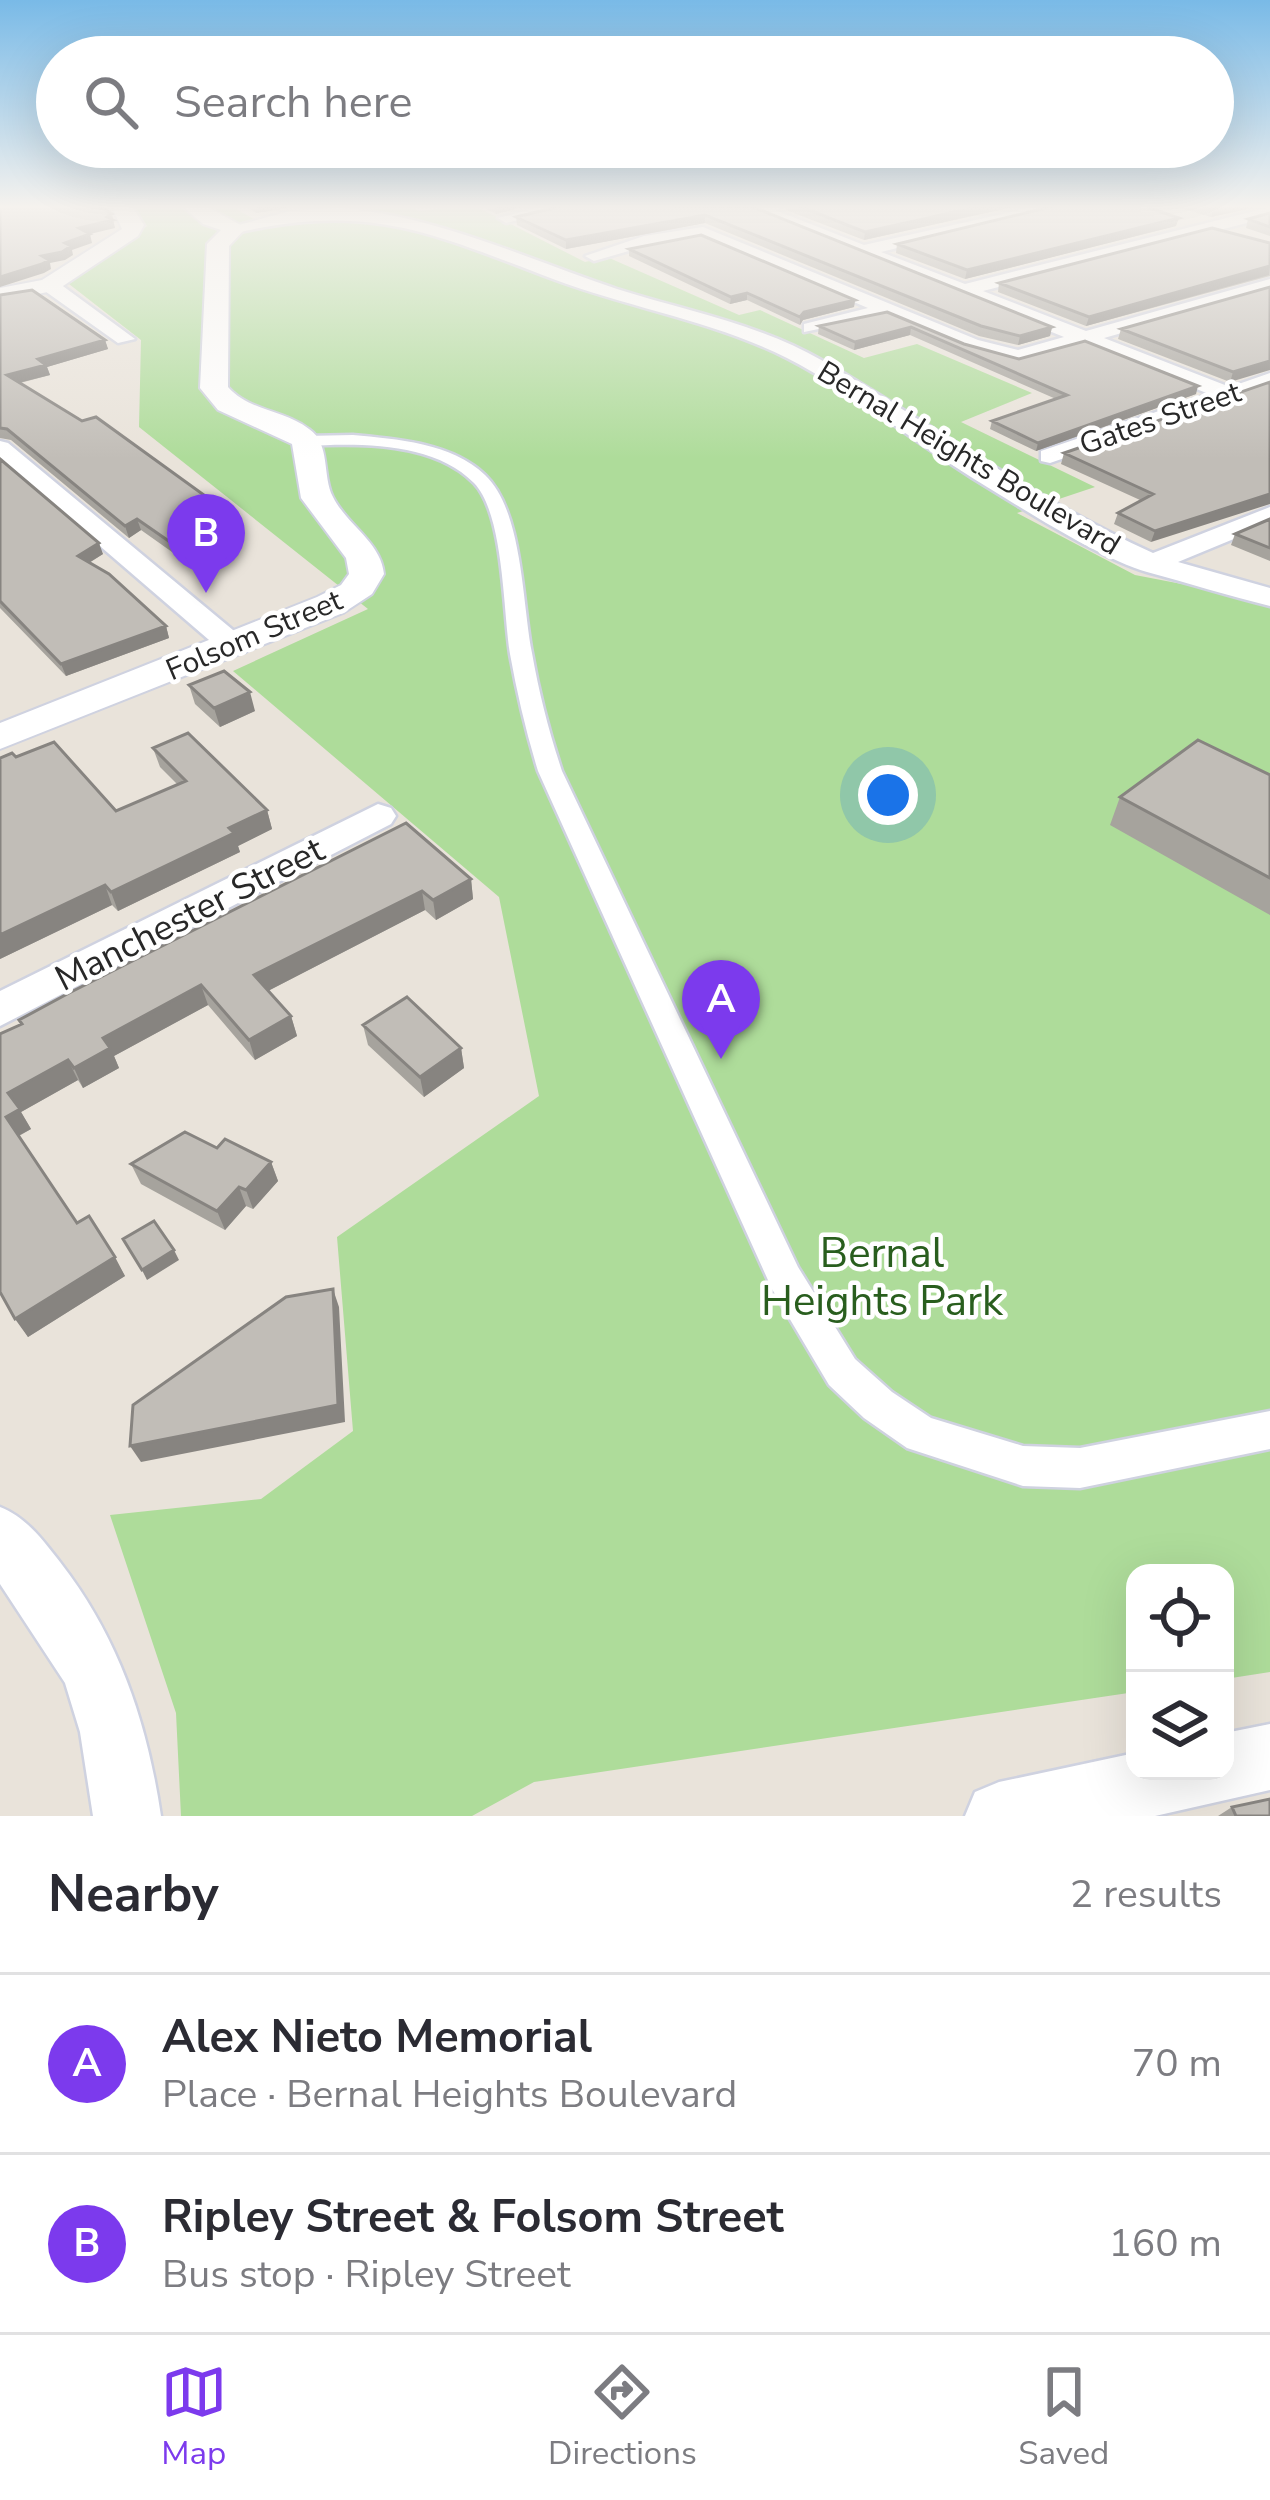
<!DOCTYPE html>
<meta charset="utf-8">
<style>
body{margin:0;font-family:"Nunito Sans",sans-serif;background:#f2f2f3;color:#2b2b33}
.controls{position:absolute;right:36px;bottom:36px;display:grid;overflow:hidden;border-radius:24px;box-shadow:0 12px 48px #0002}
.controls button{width:108px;height:108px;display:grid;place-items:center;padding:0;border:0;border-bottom:3px solid #e1e1e2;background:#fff;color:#2b2b33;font:60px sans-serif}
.you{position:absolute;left:888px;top:795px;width:42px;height:42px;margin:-30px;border:9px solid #fff;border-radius:50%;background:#1a73e8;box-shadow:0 0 0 18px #1a73e833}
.badge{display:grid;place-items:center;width:78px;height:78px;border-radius:50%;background:#7c3aed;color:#fff;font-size:39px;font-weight:700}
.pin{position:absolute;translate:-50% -99px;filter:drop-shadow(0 3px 6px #0008)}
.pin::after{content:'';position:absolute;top:63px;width:42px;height:36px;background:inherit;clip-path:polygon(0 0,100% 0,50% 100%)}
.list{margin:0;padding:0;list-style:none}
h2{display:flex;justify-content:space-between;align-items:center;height:156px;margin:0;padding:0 48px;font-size:51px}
h2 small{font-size:39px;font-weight:400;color:#7c7c81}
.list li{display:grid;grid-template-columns:78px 1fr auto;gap:36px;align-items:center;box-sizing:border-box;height:180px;padding:0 48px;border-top:3px solid #e1e1e2}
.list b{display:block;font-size:45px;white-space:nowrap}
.list p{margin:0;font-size:39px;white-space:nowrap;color:#7c7c81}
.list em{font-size:39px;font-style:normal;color:#7c7c81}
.icon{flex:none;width:66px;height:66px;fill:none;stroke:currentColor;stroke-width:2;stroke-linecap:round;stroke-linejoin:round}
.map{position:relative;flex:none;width:1270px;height:1816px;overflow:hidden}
.search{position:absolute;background:#fff;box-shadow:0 12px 48px #0002;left:36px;right:36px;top:36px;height:132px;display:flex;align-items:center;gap:30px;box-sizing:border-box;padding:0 42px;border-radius:66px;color:#7c7c81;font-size:45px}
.sheet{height:516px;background:#fff}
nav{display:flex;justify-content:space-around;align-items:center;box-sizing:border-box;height:168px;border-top:3px solid #e1e1e2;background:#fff;font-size:33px;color:#7c7c81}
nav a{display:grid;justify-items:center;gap:6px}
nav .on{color:#7c3aed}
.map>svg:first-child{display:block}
.green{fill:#aedc9a}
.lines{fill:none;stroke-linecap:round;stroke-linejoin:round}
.pedestrian-casing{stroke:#cfd2e0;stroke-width:5}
.minor-casing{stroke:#cfd2e0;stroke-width:5}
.tertiary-casing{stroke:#cfd2e0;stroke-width:4}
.pedestrian{fill:#fff;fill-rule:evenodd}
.minor{fill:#fff;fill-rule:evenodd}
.tertiary{fill:#fff;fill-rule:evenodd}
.wall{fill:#a6a39d}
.shaded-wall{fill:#878480}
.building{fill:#c1bdb7;stroke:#878480;stroke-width:3}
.labels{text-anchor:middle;stroke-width:9;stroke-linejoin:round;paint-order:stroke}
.far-street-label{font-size:30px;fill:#282828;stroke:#fff}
.street-label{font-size:36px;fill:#282828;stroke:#fff}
.near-park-label{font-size:42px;fill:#295e1e;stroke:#fff}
</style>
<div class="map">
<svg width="1270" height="1816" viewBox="0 0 1270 1816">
<rect width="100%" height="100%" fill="#e9e3da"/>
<path class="green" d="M134,205H229L259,222L354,205H407L418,211L473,205L585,262L607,257L739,315L760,310L864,358L917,344L1032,393L961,422L1095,487L1017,513L1135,575L1270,601V1672L1225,1679V1573H1135V1692L534,1782L472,1816H181L176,1713L110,1515L261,1499L353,1431L337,1237L539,1096L499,897L233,671L368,609L139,427L141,340L69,284L147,226Z"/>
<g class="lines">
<g class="pedestrian-casing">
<path id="pedestrian" d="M353,435C396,439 452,443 485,475C523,511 522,602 532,653C539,693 549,732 562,771L798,1267L855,1359L892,1392L931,1418L1023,1446L1080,1448L1270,1411V1449L1080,1488L1023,1486L907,1448L864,1418L829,1385L772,1289L538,771C526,732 517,693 510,654C503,610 504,514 474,483C434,442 359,443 306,446L298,441L306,436Z"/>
</g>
<g class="minor-casing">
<path id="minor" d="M548,205H582L506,223L498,218Z
M739,205H762L864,245L1042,205H1072L881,252L965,284L1270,207V217L983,291L1086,331L1270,279V291L1104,338L1230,387L1270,373V387L1050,463L1041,461V451L1209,394L1083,344L1018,362L964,348L886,315L804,332V324L868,308L701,237L646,246L594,261L585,256L644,236L703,227L978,340L1018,350L1064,337Z
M339,208C438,216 524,258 617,289C686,311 760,324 823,361C934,426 1036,500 1153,553L1270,507V524L1178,562L1270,588V606C1229,596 1188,583 1147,572C1098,558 1017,505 971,477C909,438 851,391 787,358C714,321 630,308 553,279C431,233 370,202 236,233L228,228L290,211Z
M42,281H56L135,339L118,343L42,289Z
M0,441L8,443L245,640L249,646L245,652H223L0,460Z
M378,804L391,808L396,816L391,824L0,1026V991Z
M0,1507C27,1518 42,1539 60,1562C119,1638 147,1722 161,1816H93L80,1732L65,1683L0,1584Z
M1270,1724V1790L1155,1816H965L975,1792L999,1782L1135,1753V1771H1225V1733Z"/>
</g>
<g class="tertiary-casing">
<path id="tertiary" d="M111,205H131L144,225L138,236L57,290L0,302V288L42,280L122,229Z
M181,205H204L246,228L229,246L228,387C249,411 284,410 309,429C331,444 322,476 333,497C347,525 381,542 384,574L372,594L343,613L0,749V723L317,597L341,585L349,574L346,558L301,498L292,444L218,410L200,388L207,244L221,230L203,224Z
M690,205H785L775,211H700Z"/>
</g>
<use href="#pedestrian" class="pedestrian"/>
<use href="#minor" class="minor"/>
<use href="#tertiary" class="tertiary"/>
</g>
<path class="wall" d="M243,205H305L256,213Z
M478,205H530L496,214Z
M696,205L1052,327L1050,336L1018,345L979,336L705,223L566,249L517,225L516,217Z
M786,205H1021L864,240L786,210Z
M1171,205H1265L1211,217Z
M1270,213V236L1246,228L1248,219Z
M1176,226L965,279L896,253L897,244Z
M1270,243V276L1086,326L998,292L999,283Z
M629,249L855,300L854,307L803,320L800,325L747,300L730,304L629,256Z
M1270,287L1230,382L1118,339L1121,329Z
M0,295L105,340L108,349L47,367L50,375L20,383L237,519L239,530L230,534L236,548L189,564L141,530L129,538L11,440L0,438Z
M887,312L964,344L1019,359L1196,394L1036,451L990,429L992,421L1056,399L910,335L854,350L818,334L819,326Z
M1270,382L1151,542L1114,524L1118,513L1140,500L1061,464L1064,453Z
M0,459L103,554L89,563L166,626L169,638L66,676L0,608Z
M1270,519V561L1231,545L1235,534Z
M189,685L255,711L220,727L195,704Z
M153,748L267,810L272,829L238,846L240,852L118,911L112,905L0,959V758L16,757L116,811L177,784L160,767Z
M1270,775V915L1110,825L1120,797Z
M406,823L471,879L473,899L436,920L425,910L268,991L291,1016L297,1036L255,1060L208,1005L114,1056L119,1068L83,1088L78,1080L21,1112L31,1129L19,1136L77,1223L89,1216L125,1276L28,1337L0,1292V1034L21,1024L19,1020L69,993Z
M363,1025L461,1048L464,1068L424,1097L368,1045Z
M217,1148L271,1162L278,1181L253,1209L246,1206L225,1230L141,1184L131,1164Z
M1232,1807L1270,1816H1218Z"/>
<path class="shaded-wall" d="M255,205H305L256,213Z
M499,205H530L496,214L495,206Z
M986,205H1021L864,240L865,232Z
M1231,205H1265L1211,217L1214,209Z
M112,214L115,228L90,234L92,243L72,250L73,255L65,260L50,263L51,269L44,273L0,287V277L65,243L79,228Z
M705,215V223L566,249V240Z
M1179,218L1176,226L965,279L967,270Z
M1270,266L1269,275L1086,326L1089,317Z
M747,293V300L730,304L731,297Z
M855,300L854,307L803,320L800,325V317L804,312Z
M911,327L910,335L854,350L855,342Z
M1052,327L1050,336L1018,345L1020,336Z
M105,340L108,349L47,367L50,375L10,385L7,375L38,359Z
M1270,361V370L1230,382L1233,372Z
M1198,386L1196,394L1036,451L1038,443Z
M1270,494V504L1151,542L1155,531Z
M137,519L141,530L129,538L125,526Z
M237,519L239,530L221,537L218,525Z
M233,536L236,548L189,564L186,553Z
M99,543L103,554L82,567L78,556Z
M166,626L169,638L66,676L61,664Z
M250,692L255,711L220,727L214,708Z
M267,810L272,829L238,846L240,852L118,911L111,892L229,828Z
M471,879L473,899L436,920L433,900Z
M105,885L112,905L0,959V935Z
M422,891L425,910L260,995L254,975Z
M201,985L208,1005L114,1056L119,1068L83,1088L74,1068L103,1038Z
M291,1016L297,1036L255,1060L249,1040Z
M461,1048L464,1068L424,1097L420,1077Z
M68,1060L78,1080L21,1112L31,1129L18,1136L6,1117L8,1093Z
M271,1162L278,1181L253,1209L246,1190Z
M239,1187L246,1206L225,1230L217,1211Z
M174,1250L179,1260L147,1280L142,1270Z
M115,1257L125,1276L28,1337L15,1319Z
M333,1289L339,1307L345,1422L141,1462L130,1446Z"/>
<path class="building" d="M0,205H98L112,214L107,217L113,220L79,228L90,234L65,243L71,246L62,252L42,256L49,260L42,264L0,277Z
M566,205L753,207L1052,327L1020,336L981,326L705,215L566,240L516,217Z
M796,205H986L865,232Z
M1058,205H1141L1179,218L967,270L897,244Z
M1200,205H1231L1214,209Z
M1270,213V227L1248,219Z
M1212,228L1270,243V266L1089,317L999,283Z
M701,235L855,300L804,312L800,317L747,293L731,297L629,249Z
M1270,287V361L1233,372L1121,329Z
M32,290L105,340L38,359L46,365L7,375L82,421L96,417L237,519L218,525L233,536L186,553L137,519L125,526L7,429L0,428V295Z
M887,312L964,344L1019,359L1085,341L1198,386L1038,443L992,421L1067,395L911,327L855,342L819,326Z
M1270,382V494L1155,531L1118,513L1153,494L1064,453Z
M0,459L99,543L78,556L109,574L166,626L61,664L0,601Z
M1270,519V548L1235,534Z
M224,671L250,692L214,708L189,685Z
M188,733L267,810L229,828L234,833L111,892L105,885L0,935V758L12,753L16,757L54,742L116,811L186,781L153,748Z
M1198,740L1270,775V878L1120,797Z
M406,823L471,879L433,900L422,891L254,975L291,1016L249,1040L201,985L103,1038L110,1048L74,1068L68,1060L8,1093L20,1109L6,1117L77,1223L89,1216L115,1257L15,1319L0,1292V1034L22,1024L19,1020L69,993Z
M407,997L461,1048L420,1077L363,1025Z
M185,1132L217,1148L225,1139L271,1162L246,1190L239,1187L217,1211L131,1164Z
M154,1221L174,1250L142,1270L123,1239Z
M333,1289L338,1405L130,1446L133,1405L286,1297Z
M1270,1799V1816H1236L1232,1807Z"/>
<linearGradient id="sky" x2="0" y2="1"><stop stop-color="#79bae7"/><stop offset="0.45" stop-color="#f5f2ee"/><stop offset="1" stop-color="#f5f2ee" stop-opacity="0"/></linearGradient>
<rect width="1270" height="459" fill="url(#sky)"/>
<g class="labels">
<g class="far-street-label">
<text transform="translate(1160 418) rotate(-19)" y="10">Gates Street</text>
<text transform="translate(969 458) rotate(31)" y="10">Bernal Heights Boulevard</text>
<text transform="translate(254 635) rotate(-23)" y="10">Folsom Street</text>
</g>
<g class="street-label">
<text transform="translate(189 913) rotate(-27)" y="13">Manchester Street</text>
</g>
<g class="near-park-label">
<text x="882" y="1267">Bernal<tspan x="882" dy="48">Heights Park</tspan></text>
</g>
</g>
</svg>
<div class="controls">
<button><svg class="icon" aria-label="locate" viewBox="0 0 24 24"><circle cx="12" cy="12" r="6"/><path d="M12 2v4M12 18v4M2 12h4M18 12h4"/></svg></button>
<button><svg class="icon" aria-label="layers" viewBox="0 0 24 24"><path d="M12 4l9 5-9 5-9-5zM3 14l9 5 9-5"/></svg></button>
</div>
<div class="you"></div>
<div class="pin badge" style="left:721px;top:1059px">A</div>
<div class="pin badge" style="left:206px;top:593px">B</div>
<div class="search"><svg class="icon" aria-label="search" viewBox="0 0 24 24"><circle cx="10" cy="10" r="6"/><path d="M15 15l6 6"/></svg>Search here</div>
</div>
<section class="sheet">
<h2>Nearby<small>2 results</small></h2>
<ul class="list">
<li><span class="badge">A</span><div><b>Alex Nieto Memorial</b><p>Place · Bernal Heights Boulevard</p></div><em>70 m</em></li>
<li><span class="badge">B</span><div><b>Ripley Street &amp; Folsom Street</b><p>Bus stop · Ripley Street</p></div><em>160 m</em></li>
</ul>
</section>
<nav>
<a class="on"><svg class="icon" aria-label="map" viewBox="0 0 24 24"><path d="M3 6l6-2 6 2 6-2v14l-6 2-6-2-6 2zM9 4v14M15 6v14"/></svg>Map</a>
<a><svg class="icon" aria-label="directions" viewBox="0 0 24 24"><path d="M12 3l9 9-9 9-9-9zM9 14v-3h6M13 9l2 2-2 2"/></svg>Directions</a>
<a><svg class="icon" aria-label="saved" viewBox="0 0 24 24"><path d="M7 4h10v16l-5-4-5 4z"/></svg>Saved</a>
</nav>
